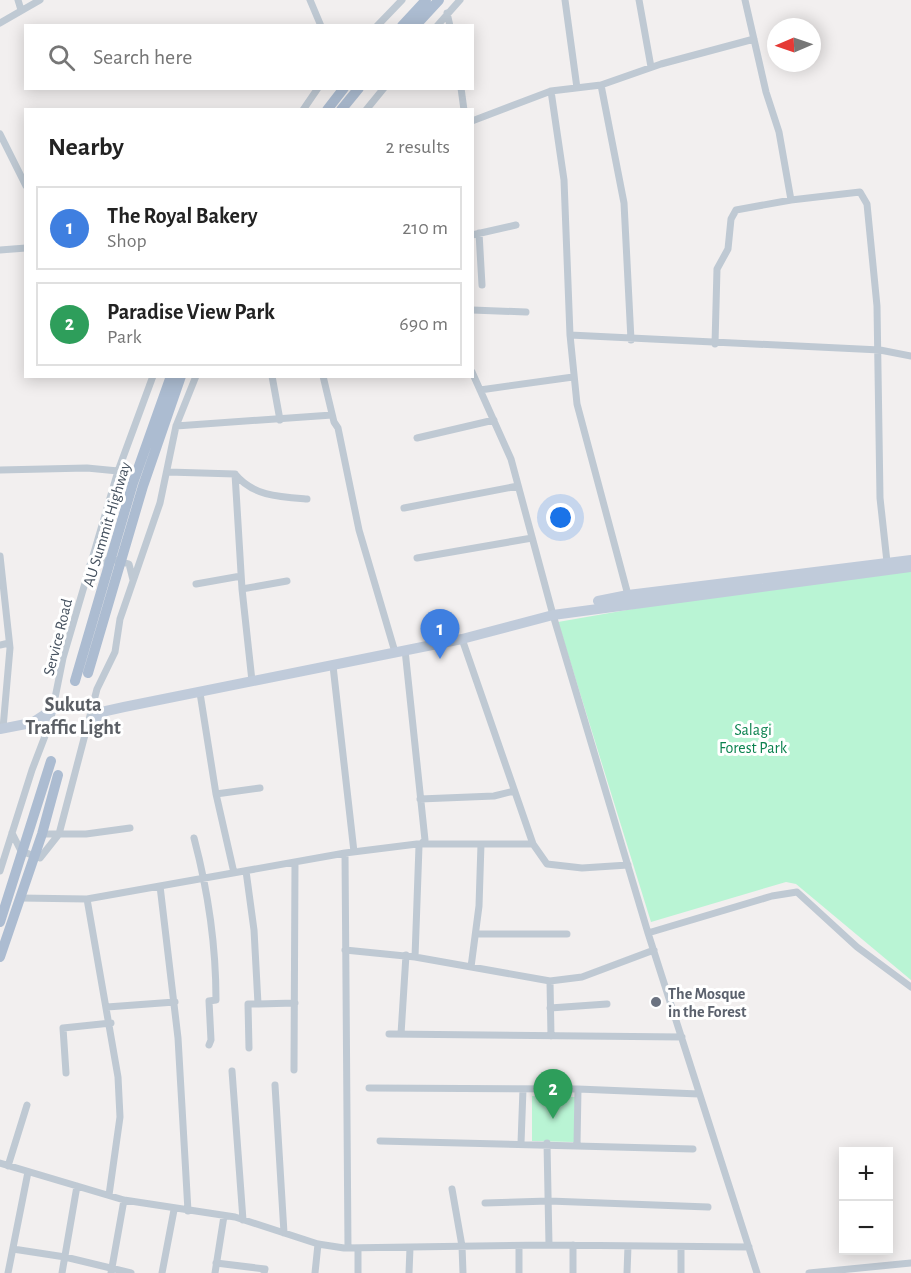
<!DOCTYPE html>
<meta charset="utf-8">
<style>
body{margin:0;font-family:"Alegreya Sans",sans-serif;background:#f2f2f2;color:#222}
.controls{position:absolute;right:18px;bottom:18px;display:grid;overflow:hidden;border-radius:0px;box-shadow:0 3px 15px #0003}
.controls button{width:54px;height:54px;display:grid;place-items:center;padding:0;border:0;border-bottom:2px solid #e0e0e0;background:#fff;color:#222;font:30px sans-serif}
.compass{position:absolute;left:767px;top:18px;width:54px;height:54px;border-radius:50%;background:#fff;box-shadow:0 3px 15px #0003;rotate:268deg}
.you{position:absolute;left:561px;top:518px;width:21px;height:21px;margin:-15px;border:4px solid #fff;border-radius:50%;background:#1a73e8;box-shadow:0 0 0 9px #1a73e833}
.badge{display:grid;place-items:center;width:39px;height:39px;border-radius:50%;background:#055ff6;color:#fff;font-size:20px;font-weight:700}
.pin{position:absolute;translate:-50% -50px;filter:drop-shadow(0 2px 3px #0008)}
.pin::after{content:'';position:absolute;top:32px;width:21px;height:18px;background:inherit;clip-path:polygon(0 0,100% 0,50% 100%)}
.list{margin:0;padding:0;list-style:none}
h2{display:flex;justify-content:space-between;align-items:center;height:78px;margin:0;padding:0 24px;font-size:26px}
h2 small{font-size:20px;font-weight:400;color:#767676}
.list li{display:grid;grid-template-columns:39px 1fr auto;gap:18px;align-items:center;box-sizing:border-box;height:84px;margin:0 12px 12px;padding:0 12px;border:2px solid #e0e0e0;border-radius:0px}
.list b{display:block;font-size:22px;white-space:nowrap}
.list p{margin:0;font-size:20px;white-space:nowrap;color:#767676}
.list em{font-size:20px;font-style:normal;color:#767676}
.icon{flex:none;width:33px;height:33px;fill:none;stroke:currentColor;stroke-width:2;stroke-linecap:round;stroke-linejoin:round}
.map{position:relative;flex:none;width:911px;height:1273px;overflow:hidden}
.search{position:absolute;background:#fff;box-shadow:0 3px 15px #0003;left:24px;top:24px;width:450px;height:66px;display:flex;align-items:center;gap:15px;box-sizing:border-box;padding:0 21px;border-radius:0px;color:#767676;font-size:22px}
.panel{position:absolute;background:#fff;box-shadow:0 3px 15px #0003;left:24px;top:108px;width:450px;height:270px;border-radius:0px}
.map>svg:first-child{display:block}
.green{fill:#b9f4d4}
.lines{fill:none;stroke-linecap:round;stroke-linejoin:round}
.street{stroke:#bfc9d3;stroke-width:7}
.secondary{stroke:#c0cbda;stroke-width:10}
.primary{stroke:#acbcd1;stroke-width:10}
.worship-dot{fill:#6b7280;stroke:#fff;stroke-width:2}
.labels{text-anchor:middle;stroke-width:6;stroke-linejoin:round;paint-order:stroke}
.street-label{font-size:16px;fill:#45515f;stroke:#fff}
.park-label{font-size:16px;fill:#0d8350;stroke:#fff}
.worship-label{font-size:16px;font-weight:bold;fill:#5b616d;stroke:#fff;text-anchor:start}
.quarter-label{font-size:20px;font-weight:bold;fill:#5b5f65;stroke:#fff}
</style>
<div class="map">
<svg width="911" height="1273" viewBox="0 0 911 1273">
<rect width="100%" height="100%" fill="#f2efef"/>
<path class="green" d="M911,569V980L796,884L786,882L651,922L558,622L741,590Z
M532,1096L575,1097L574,1142L532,1141Z"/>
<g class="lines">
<path class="street" d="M18,0L21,10
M310,0L321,26
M565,0L577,88
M639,0L651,67
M745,0L766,92L779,132L791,200
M447,13L450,26
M0,23L40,0
M377,26L402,0
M437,26L460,0
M601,85L624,203L631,340
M461,88L464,110
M551,91L564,180L570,335L577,404L628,595
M303,110L318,88
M366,110L384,88
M472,121L551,91L601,85L661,64L754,39
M0,134L26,186
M479,233L482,285
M472,235L516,225
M0,250L26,248
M472,310L526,312
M570,335L880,350L911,356
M715,344L717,269L728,249L731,219L736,210L791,200L860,192L867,204L877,306L880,498L887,562
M472,372L511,459L553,615L648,933L757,1273
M272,376L280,420
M323,376L334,422L338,428L359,530L395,652
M480,390L573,377
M176,426L332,415
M417,438L494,420
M0,470L87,468L118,471
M168,472L235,474C253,496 279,497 307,499
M235,474L242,589L252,681
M404,508L518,486
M0,556L10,648L3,728
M417,558L532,538
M90,565L111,559L129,564L133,580
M196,584L241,576
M242,589L287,581
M462,639L533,844L547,864L582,868L628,865
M0,645L9,643
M405,650L425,840L419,846L415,957
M333,666L354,852
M200,693L216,794L234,873
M216,794L260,788
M420,799L494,796L514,791
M12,833L21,851L40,858L59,834L97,689L115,652L120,619L160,503L176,426L196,376
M42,834H86L130,828
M194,838C208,891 216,945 216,1000L209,1001L211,1040L209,1045
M345,853L348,1248
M0,871L32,770L50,723L63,658L118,471L153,376
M246,871L254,930L258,1004H248L249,1048
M160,886L178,1038L188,1211
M20,898L87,899L345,853L417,844H533
M87,899L118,1077L120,1117L109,1195
M648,933L772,896L797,892L857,947L911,987
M476,934H567
M345,950L415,957L550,981L582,977L654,950
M471,967L479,906L481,844
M550,981L551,1036
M258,1004L295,1003
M107,1007L175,1002
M550,1008L607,1004
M389,1034L682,1037
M401,1034L406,955
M294,1070L295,862
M232,1071L243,1220
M66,1073L63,1028L111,1023
M275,1085L284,1233
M369,1088L578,1089L699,1094
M380,1141L693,1149
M521,1143L523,1089
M547,1143L549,1245
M577,1145L578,1089
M0,1163L124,1200L235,1217L318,1244L344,1248L549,1245L749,1247
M8,1166L27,1105
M452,1189L462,1246L463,1273
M485,1203L549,1201L708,1207
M13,1249L65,1257L131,1273
M216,1263L265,1269L264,1273
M8,1273L28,1172
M62,1273L77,1186
M111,1273L124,1200
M162,1273L174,1210
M215,1273L224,1216
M315,1273L318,1244
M358,1273V1248
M409,1273L410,1248
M519,1273V1246
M573,1273V1245
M627,1273L628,1246
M681,1273V1247
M809,1273L911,1263"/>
<path class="secondary" d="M598,601L628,595L911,560
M32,723L55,708
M88,724L106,711L124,707L462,639L553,615L911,567
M0,729L31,723H50"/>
<path class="primary" d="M402,26L426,0
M415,26L439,0
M327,110L344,88
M341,110L359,88
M88,673L143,486L181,376
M75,681L133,483L171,376
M0,922L51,761
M0,957L42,834L58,775"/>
</g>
<circle class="worship-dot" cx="656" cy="1002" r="6"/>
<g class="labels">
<g class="street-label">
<text transform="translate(106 524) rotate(-73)" y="6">AU Summit Highway</text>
<text transform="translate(57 637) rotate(-76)" y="6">Service Road</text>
</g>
<g class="park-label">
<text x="753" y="735">Salagi<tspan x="753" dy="18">Forest Park</tspan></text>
</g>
<g class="worship-label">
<text x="668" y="999">The Mosque<tspan x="668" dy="18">in the Forest</tspan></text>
</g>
<g class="quarter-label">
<text x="73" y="711">Sukuta<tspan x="73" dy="23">Traffic Light</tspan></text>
</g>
</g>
</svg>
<div class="controls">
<button>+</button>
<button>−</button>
</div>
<svg class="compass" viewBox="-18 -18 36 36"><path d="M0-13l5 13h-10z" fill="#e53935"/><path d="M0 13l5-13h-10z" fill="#767676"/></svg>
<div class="you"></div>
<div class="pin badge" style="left:440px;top:659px;background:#3f7fe0">1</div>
<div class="pin badge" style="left:553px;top:1119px;background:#2e9e5b">2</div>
<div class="search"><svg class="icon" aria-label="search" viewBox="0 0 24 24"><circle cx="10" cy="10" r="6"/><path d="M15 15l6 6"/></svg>Search here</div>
<section class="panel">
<h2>Nearby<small>2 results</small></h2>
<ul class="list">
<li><span class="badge" style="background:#3f7fe0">1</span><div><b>The Royal Bakery</b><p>Shop</p></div><em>210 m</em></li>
<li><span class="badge" style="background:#2e9e5b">2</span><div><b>Paradise View Park</b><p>Park</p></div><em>690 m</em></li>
</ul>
</section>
</div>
